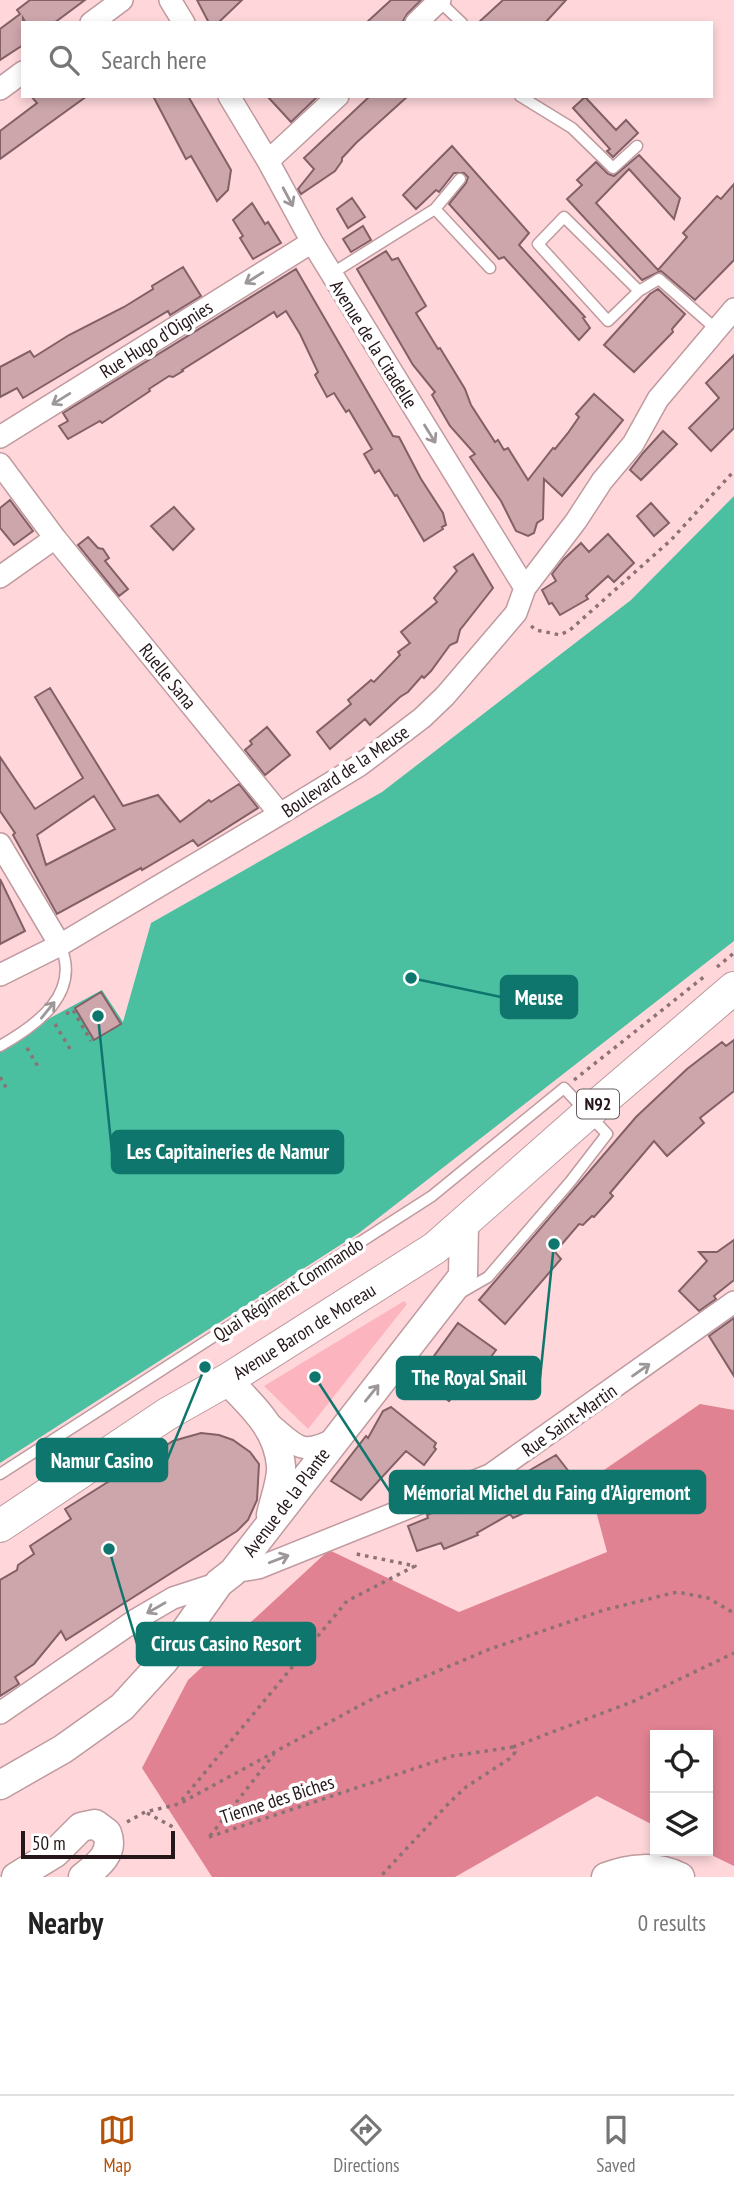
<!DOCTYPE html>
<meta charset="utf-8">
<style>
body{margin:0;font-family:"PT Sans Narrow",sans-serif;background:#f6f6f6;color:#222}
.controls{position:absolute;right:21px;bottom:21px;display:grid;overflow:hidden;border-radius:0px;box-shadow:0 4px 10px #0003}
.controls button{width:63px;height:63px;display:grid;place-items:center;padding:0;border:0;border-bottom:2px solid #e0e0e0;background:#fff;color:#222;font:35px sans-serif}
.scale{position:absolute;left:21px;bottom:18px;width:154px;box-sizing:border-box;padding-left:7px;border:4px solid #251719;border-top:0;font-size:19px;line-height:24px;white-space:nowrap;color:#251719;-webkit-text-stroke:5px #fff;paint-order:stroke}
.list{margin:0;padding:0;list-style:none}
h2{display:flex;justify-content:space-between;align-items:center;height:91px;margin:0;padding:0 28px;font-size:30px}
h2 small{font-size:23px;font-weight:400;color:#767676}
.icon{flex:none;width:38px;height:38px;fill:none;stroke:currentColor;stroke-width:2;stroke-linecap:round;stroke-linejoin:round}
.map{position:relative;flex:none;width:734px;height:1877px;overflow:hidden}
.search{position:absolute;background:#fff;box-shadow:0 4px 10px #0003;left:21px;right:21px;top:21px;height:77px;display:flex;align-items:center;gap:18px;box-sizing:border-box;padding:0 24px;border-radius:0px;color:#767676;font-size:26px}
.sheet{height:217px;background:#fff}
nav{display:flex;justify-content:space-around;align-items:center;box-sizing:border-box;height:98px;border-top:2px solid #e0e0e0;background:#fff;font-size:19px;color:#767676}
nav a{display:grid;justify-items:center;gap:4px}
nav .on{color:#b45309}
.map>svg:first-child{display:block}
.green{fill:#fcb5bf}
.forest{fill:#e08291}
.water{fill:#4ac0a1}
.building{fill:#cca6ab;stroke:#826065;stroke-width:2;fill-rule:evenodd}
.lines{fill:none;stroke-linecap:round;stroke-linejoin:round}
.service-casing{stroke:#bf9a9f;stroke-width:13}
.minor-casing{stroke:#bf9a9f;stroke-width:24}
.secondary-casing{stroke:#bf9a9f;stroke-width:31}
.primary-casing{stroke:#bf9a9f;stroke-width:34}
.path{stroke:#8d7275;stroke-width:3.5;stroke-dasharray:3.5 5;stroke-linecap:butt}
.service{stroke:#fff;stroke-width:10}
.minor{stroke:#fff;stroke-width:21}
.secondary{stroke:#fff;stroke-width:28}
.primary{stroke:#fff;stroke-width:32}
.oneway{stroke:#9d9798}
.labels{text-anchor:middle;stroke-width:7;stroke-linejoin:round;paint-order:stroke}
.shield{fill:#fff;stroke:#665d5e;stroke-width:2}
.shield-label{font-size:18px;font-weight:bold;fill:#251719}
.street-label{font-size:19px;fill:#251719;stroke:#fff}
.leader{fill:none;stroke:#0f766e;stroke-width:2.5}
.callout-dot{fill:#0f766e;stroke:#fff;stroke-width:2.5}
.callout{fill:#0f766e;stroke:#0f766e;stroke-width:2.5}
.callout-label{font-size:21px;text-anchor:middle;font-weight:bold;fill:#fff}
</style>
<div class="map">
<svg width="734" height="1877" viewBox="0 0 734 1877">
<rect width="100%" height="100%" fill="#ffd7db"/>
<path class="green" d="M404,1301L407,1304L308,1429L264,1386Z"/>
<path class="forest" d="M700,1404L734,1410V1866L703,1851H708V1735H655V1826L597,1796L455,1877H212L142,1768L188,1680L329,1550L459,1612L607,1552L588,1481Z"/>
<path class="water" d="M734,496V941L359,1233L0,1463V1045L102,990L123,1022L151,923L382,792L631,600Z"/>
<path class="building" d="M30,0H85L54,23H26L23,18V45L0,60V29L20,14L17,10Z
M197,0H242L218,23H209Z
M391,0H421L407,14L402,23H366Z
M503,0H566L545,23H478Z
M31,96H87L0,159V131L37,103Z
M153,96H188L231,170L228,190L217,201L191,156L186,159Z
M267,96H318L291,122Z
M370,96H408L356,143L342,158V161L335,171L301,194L298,189L314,169L304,158Z
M585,97L616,130L626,120L638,133L613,157L607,151L610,149L573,108Z
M452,146L529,233L519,245L585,317L583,318L590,328L579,340L504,257L499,259L449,204L466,183L468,177L464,173H454L439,192L436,190L416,209L403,195Z
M639,155L680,198L674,219L629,169L596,203L658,270L687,237L683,233L717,196L721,199L734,184V260L695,300L661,271L642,280L567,199L582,185L577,180L596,162L608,174L614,176Z
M352,198L365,217L348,228L337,209Z
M252,203L265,224L268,222L281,243L253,259L240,238L243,236L233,220Z
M363,226L371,240L351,252L343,239Z
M386,251L392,260L398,258L426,306L416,313L438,349L440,348L465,389L471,405L495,442L498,440L504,450L508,448L528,480L553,448L555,449L568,433L579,417L576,414L594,394L623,420L562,496L544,479L543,519L537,523L534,533L528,536L516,531L501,501L470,457L475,454L450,426L432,395L435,392L413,365L357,269Z
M183,267L201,296L170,315L168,311L23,398L17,388L0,397V367L30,351L34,357L69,335L124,307L153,289L152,286Z
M296,269L393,436L399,437L421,479L443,513L446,525L442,527L443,529L424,541L397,495L395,496L379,470L375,473L364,454L372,449L349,410L346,412L334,393L327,397L315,375L318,372L300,334L286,311L277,317L274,312L182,370L183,371L173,377L169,376L149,389L150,391L102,423L100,421L68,439L59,426L68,421L63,413Z
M658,289L685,314L672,329L673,332L634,372L604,345L650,294Z
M734,355V428L711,451L689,428L719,398L706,383Z
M663,431L677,444L641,480L630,470L643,453Z
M10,500L33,531L14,545L0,528V508Z
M651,503L669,523L654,536L637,516Z
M174,507L194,529L173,550L151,526Z
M608,534L634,563L614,582L608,576L586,596L588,599L560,615L552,603L549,604L542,590L556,581L552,574L564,559L581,543L589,552Z
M88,537L98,548L103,549L109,558L105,561L128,589L119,596L78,545Z
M473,554L493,588L460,630L457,642L450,645L431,671L424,678L422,676L408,692L400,697L370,725L365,719L330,749L317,732L351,704L348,700L371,680L374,682L400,655L398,652L410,643L401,632L437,602L434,598L457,571L454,567Z
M50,688L123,806L158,795L180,822L209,800L211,802L239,784L258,808L198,846L193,840L142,870L141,868L57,914L13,835L15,833L0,811V757L35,809L83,778L35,697ZM94,796L115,829L46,865L37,835Z
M267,727L290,755L265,775L245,750L252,744L250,741Z
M0,879L25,931L0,944Z
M101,992L121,1024L94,1040L75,1008Z
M734,1040V1091L700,1118L704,1123L667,1156L654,1141L610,1193L613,1196L594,1217L592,1216L583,1225L579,1224L555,1252L561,1259L505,1324L479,1300L636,1117L687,1069L722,1042L726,1046Z
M734,1240V1280L714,1296L716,1299L699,1311L679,1291L707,1261L699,1252H717Z
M734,1318V1376L709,1336Z
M458,1323L496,1350L479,1373L476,1370L449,1401L418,1376L424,1365L431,1360Z
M391,1407L436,1443L434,1447L436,1449L424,1465L406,1451L361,1500L331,1481L366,1436L368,1438L383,1411Z
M201,1433L219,1435L233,1440L250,1452L259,1464L257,1500L248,1520L237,1531L66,1640L61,1631L34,1664L15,1677L19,1684L0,1696V1580L17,1570L18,1565L34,1554L30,1546L71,1519L65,1509L173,1441Z
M556,1455L573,1477L546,1493L550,1501L513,1518L510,1514L477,1533L478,1535L444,1549L441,1543L417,1551L408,1526L428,1518L427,1515L455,1504L459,1513L488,1492L505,1482L506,1484Z"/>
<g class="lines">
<g class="service-casing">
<path id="service" d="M439,1L462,23
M520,96L572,128L613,168L637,146
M435,209L490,268
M331,274L435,209L460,179
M639,291L608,321L538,244L564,217L639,291L659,279L716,329
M0,1046C37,1025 82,993 60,945
M0,1474L432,1196L564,1088L607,1134L570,1182L488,1277L462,1292"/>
</g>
<g class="minor-casing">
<path id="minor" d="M170,0L184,23
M91,23L122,0
M416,23L440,0
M0,89L23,72
M229,96L268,161L312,242L525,588
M268,161L338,96
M0,437L312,242
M0,464L55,538L0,577
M55,538L280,814
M0,844L60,945
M0,975L60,945L280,814L360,765L422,718L445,696L516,613L525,588L576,521L602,481L633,444L658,399L734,309
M269,1423C296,1445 300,1457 334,1439
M233,1572L258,1568L490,1475L734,1302
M0,1713L137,1619L173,1598L219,1583"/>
</g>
<g class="secondary-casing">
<path id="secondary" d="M227,1380C252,1406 278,1428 281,1466C282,1481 274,1500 271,1515
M0,1785L63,1749L122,1707L164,1661L219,1583L233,1572L463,1276L464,1224
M16,1877L55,1853L81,1827L95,1824L107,1833C115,1853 97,1866 83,1877
M606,1877C629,1868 657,1865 680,1877"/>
</g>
<g class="primary-casing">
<path id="primary" d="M0,1526L167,1414L227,1380L435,1248L588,1113L734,988"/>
</g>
<path class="path" d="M531,626L536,630L560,635L570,630L671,540L734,471
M717,967L734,953
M66,1014L73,1010L91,1041
M55,1024L72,1052
M27,1048L40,1070
M0,1077L8,1091
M574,1080L705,976
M513,1747L632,1702L734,1653
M182,1800L347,1601L415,1566L352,1553
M147,1813L173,1827
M127,1822L145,1812L179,1804L374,1698L490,1649L604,1610L677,1592L708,1598L734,1613
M210,1836L274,1754
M209,1837L452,1756L513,1747L515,1752L512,1757L466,1787L450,1802L380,1877"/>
<use href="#service" class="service"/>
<use href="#minor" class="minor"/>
<use href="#secondary" class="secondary"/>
<use href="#primary" class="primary"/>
</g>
<defs><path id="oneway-shaft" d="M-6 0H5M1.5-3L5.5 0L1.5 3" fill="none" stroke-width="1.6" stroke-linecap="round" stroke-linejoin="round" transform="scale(1.75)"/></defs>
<g class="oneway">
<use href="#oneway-shaft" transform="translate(288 197) rotate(62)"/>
<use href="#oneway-shaft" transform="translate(254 278) rotate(148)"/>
<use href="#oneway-shaft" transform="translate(61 399) rotate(148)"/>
<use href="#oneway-shaft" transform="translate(430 434) rotate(58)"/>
<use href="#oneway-shaft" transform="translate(48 1010) rotate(-51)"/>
<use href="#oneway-shaft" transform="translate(641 1370) rotate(-35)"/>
<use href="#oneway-shaft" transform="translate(372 1393) rotate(-51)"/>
<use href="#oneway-shaft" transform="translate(279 1559) rotate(-21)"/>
<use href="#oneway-shaft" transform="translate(156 1608) rotate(150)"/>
</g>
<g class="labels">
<rect class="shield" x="577" y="1089.5" width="42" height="29" rx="5"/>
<g class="shield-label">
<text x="598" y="1110">N92</text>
</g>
<g class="street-label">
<text transform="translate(156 339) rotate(-32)" y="7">Rue Hugo d'Oignies</text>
<text transform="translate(374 344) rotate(58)" y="7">Avenue de la Citadelle</text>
<text transform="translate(168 676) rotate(51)" y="7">Ruelle Sana</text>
<text transform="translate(345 771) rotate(-34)" y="7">Boulevard de la Meuse</text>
<text transform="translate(288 1289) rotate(-33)" y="7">Quai Régiment Commando</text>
<text transform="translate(304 1331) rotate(-32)" y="7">Avenue Baron de Moreau</text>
<text transform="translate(569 1420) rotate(-35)" y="7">Rue Saint-Martin</text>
<text transform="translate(286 1502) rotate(-53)" y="7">Avenue de la Plante</text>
<text transform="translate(277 1799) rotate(-18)" y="7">Tienne des Biches</text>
</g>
</g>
<path class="leader" d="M411 978L501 997M98 1016L112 1152M554 1244L540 1378M205 1367L167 1460M315 1377L390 1492M109 1549L137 1644"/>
<g class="callout-dot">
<circle cx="411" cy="978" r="7"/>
<circle cx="98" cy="1016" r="7"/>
<circle cx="554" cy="1244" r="7"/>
<circle cx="205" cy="1367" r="7"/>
<circle cx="315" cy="1377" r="7"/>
<circle cx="109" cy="1549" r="7"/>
</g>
<g class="callout">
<rect x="501" y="976" width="76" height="42" rx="7"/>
<rect x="112" y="1131" width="231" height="42" rx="7"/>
<rect x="397" y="1357" width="143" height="42" rx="7"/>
<rect x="37" y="1439" width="130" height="42" rx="7"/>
<rect x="390" y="1471" width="315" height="42" rx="7"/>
<rect x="137" y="1623" width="178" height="42" rx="7"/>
</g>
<g class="callout-label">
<text x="539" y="1005">Meuse</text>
<text x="228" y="1159">Les Capitaineries de Namur</text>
<text x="469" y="1385">The Royal Snail</text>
<text x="102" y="1468">Namur Casino</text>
<text x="547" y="1500">Mémorial Michel du Faing d’Aigremont</text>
<text x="226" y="1651">Circus Casino Resort</text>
</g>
</svg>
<div class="controls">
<button><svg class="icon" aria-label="locate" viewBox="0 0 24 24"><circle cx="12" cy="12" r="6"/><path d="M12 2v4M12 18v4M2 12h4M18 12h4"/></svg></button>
<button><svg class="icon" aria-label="layers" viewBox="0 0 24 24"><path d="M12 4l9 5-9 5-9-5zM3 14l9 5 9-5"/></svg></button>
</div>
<div class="scale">50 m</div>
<div class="search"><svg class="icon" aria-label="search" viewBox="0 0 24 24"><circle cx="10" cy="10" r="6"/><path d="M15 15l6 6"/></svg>Search here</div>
</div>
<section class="sheet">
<h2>Nearby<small>0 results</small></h2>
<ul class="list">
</ul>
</section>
<nav>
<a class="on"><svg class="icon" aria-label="map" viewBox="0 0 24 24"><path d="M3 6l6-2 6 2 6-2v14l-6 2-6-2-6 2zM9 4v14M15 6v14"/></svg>Map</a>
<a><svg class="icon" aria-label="directions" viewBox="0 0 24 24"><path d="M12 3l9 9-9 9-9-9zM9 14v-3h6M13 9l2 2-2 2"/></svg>Directions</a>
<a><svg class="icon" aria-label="saved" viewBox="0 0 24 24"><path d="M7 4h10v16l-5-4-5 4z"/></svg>Saved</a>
</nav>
